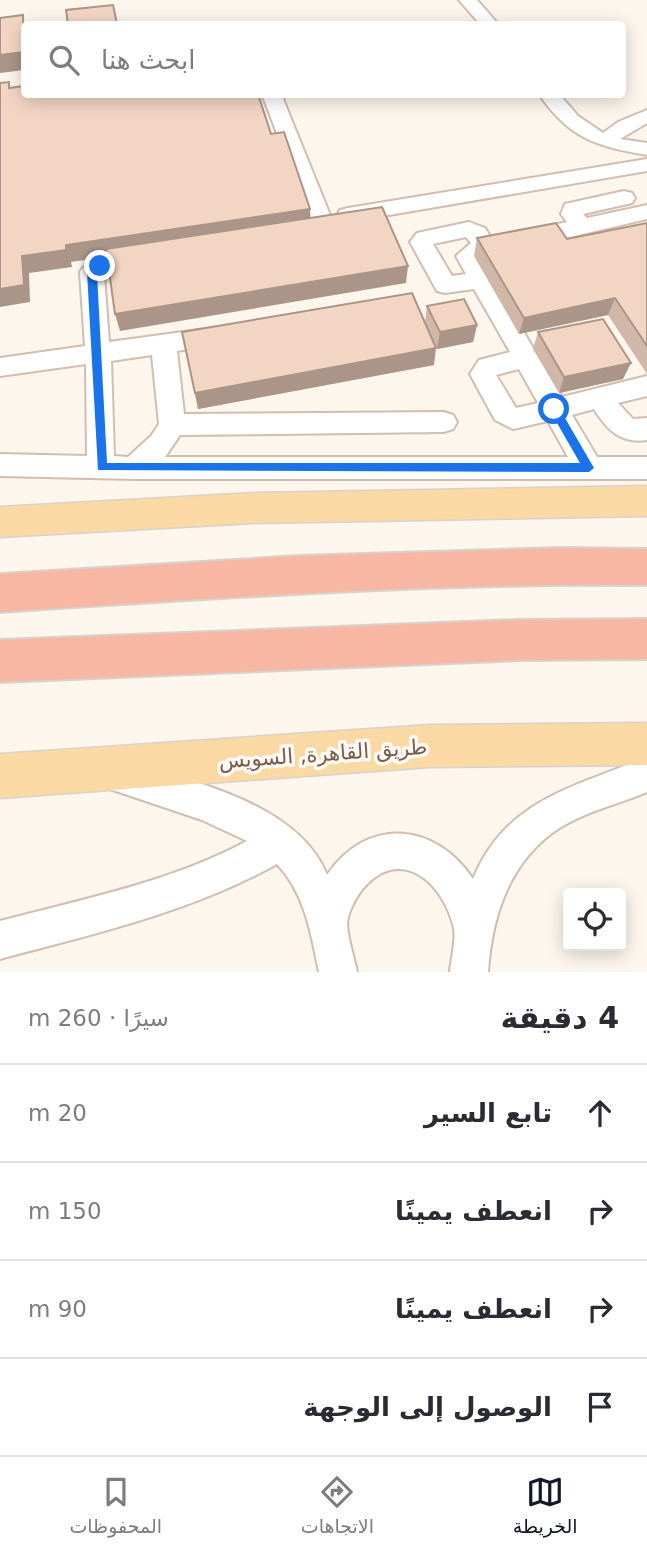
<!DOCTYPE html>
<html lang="ar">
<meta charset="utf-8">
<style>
body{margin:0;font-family:"DejaVu Sans",Vazirmatn,sans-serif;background:#f2f2f3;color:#2b2b33;direction:rtl}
.controls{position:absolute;right:21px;bottom:21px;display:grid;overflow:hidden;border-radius:7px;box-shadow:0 4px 18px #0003}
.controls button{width:63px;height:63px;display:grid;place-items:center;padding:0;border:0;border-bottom:2px solid #e1e1e2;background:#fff;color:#2b2b33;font:35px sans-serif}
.stop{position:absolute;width:21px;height:21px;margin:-16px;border:5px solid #1a73e8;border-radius:50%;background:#fff}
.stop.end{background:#1a73e8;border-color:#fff;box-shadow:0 2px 7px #0008}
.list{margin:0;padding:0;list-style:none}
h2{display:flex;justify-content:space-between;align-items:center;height:91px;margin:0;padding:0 28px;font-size:30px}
h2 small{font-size:23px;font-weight:400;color:#7c7c81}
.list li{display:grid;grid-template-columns:46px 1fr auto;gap:21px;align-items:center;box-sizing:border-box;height:98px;padding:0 28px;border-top:2px solid #e1e1e2}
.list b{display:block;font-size:26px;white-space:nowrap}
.list em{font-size:23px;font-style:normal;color:#7c7c81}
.icon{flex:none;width:38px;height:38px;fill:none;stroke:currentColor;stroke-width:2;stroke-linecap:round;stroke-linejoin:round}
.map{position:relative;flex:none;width:647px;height:972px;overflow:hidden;direction:ltr}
.search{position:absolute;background:#fff;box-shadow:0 4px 18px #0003;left:21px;right:21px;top:21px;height:77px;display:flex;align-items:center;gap:18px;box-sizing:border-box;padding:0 24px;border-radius:7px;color:#7c7c81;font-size:26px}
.sheet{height:483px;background:#fff}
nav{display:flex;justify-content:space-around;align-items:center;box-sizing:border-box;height:98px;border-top:2px solid #e1e1e2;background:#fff;font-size:19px;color:#7c7c81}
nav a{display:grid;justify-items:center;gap:4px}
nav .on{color:#111827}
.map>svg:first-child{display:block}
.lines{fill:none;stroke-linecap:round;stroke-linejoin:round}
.minor-casing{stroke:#d1beb0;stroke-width:4}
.major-casing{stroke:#dad1cd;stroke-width:3}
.highway-casing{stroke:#dad1cd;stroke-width:4}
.minor{fill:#fff;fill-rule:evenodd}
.major{fill:#fbd9a5;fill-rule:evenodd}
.highway{fill:#f7b7a3;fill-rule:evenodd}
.wall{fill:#d1b7a8}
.shaded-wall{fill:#aa9588}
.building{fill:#f3d5c3;stroke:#aa9588;stroke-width:2}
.route{fill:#1a73e8}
.labels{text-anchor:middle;stroke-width:7;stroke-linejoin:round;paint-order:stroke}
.near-street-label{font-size:21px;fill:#7a5c4d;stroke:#fffaf3}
</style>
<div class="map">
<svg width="647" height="972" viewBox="0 0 647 972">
<rect width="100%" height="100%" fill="#fdf6ec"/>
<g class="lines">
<g class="minor-casing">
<path id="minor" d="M459,0H477L498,24H480Z
M262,94H281L332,220L325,236L297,243L289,241L286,236L289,231L308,226L310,220Z
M539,94H559L578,116L603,133L618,122L647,110V123L620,139L647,143V155C596,146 570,139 539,94Z
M647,159V171L348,222L340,220L337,215L340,210L348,208Z
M624,191L632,193L635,198L632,203L583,214L587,218L647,205V219L480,258L562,397L647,376V396L618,403L633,419L647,418V440C621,444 607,430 594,409L572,415L597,457H647V479H134L0,476V454L87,456L86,364L0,376V358L85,346L80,272C90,256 137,249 154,254L157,259L154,264L104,275L109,342L220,327L229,330L232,336L229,342L177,351L184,414L444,412L453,415L457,422L453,429L444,432L180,435L165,457H568L548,421L513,429L495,420L470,374L479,360L510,352L474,289L445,293L437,291L410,242L417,233L469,222L485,228L491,238L567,222L561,214L565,204ZM466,237L471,243L456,256L466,274L452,276L433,244ZM152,355L159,424L151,436L128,457L114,456L111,361ZM519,369L538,403L516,408L496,375Z
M647,757V792C619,804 587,811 561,827C510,859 492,915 488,972H450C451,959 456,942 454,929C444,882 399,843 361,891C355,899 347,914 347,925C348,940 354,957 357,972H319C311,933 305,894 277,864C191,912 94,934 0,959V921C83,899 171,882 247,841L202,820L104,787L99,775L104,763L116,758C186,780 297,801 327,875C367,816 435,822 473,879C506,799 575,787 647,757Z"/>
</g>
<g class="major-casing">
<path id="major" d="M647,486V516L254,523L0,537V507L254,493Z
M647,723V765L430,767L0,798V754L430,725Z"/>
</g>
<g class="highway-casing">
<path id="highway" d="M561,548L647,549V585C431,583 215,598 0,612V574L300,556Z
M647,619V659L519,660L0,682V640L519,620Z"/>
</g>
<use href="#minor" class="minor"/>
<use href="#major" class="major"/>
<use href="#highway" class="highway"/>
</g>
<path class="wall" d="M647,223V374L608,315L519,334L474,256L477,238L567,239Z
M427,306L477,325L473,342L437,349L430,335L434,365L198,409L182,332L425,322Z
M538,332L623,379L559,393L533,349Z"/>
<path class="shaded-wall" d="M24,52V70L0,73V55Z
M310,209L311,226L71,262L72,267L29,273L30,302L0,307V289L22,256L66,245Z
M408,266L406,283L120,331L115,314Z
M615,298L608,315L519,334L524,318Z
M477,325L473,342L437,349L440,332Z
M436,348L434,365L198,409L195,393Z
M631,363L623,379L559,393L564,377Z"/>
<path class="building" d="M113,5L117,24H68L66,10Z
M23,15L24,52L0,55V18Z
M9,82V88L24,86V94H258L271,134L284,132L310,209L66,245V250L22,256L24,285L0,289V83Z
M382,207L408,266L115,314L106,249Z
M556,223L567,239L647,223V346L615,298L524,318L477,238Z
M412,293L436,348L195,393L182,332Z
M464,299L477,325L440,332L427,306Z
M603,319L631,363L564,377L538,332Z"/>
<path class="route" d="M100,263L105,266L97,274L107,463H580L549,409L554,405L558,406L594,468L589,472L98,470L87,272Z"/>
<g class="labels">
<g class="near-street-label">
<text transform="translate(323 754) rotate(-4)" y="7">طريق القاهرة, السويس</text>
</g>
</g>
</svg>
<div class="controls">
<button><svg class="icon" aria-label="locate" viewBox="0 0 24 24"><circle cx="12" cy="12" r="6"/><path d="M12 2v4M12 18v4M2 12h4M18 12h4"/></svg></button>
</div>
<div class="stop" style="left:554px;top:409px"></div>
<div class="stop end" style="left:100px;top:266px"></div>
<div class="search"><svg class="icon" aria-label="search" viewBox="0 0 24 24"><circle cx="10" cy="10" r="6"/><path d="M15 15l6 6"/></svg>ابحث هنا</div>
</div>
<section class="sheet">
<h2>4 دقيقة<small>سيرًا · 260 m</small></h2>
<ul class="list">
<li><svg class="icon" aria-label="ahead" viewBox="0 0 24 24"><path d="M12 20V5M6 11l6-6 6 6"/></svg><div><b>تابع السير</b></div><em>20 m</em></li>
<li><svg class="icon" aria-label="right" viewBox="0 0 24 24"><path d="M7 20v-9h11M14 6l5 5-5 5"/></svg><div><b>انعطف يمينًا</b></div><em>150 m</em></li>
<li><svg class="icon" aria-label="right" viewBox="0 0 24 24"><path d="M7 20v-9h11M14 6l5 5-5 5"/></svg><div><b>انعطف يمينًا</b></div><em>90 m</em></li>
<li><svg class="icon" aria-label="arrive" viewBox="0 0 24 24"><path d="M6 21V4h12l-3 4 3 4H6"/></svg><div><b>الوصول إلى الوجهة</b></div></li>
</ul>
</section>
<nav>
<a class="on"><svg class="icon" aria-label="map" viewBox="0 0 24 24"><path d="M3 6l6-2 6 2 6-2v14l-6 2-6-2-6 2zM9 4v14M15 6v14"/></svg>الخريطة</a>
<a><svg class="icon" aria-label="directions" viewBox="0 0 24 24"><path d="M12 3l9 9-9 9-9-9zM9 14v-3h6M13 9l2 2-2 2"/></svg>الاتجاهات</a>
<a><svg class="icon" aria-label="saved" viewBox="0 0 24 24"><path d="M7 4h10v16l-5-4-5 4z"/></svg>المحفوظات</a>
</nav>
